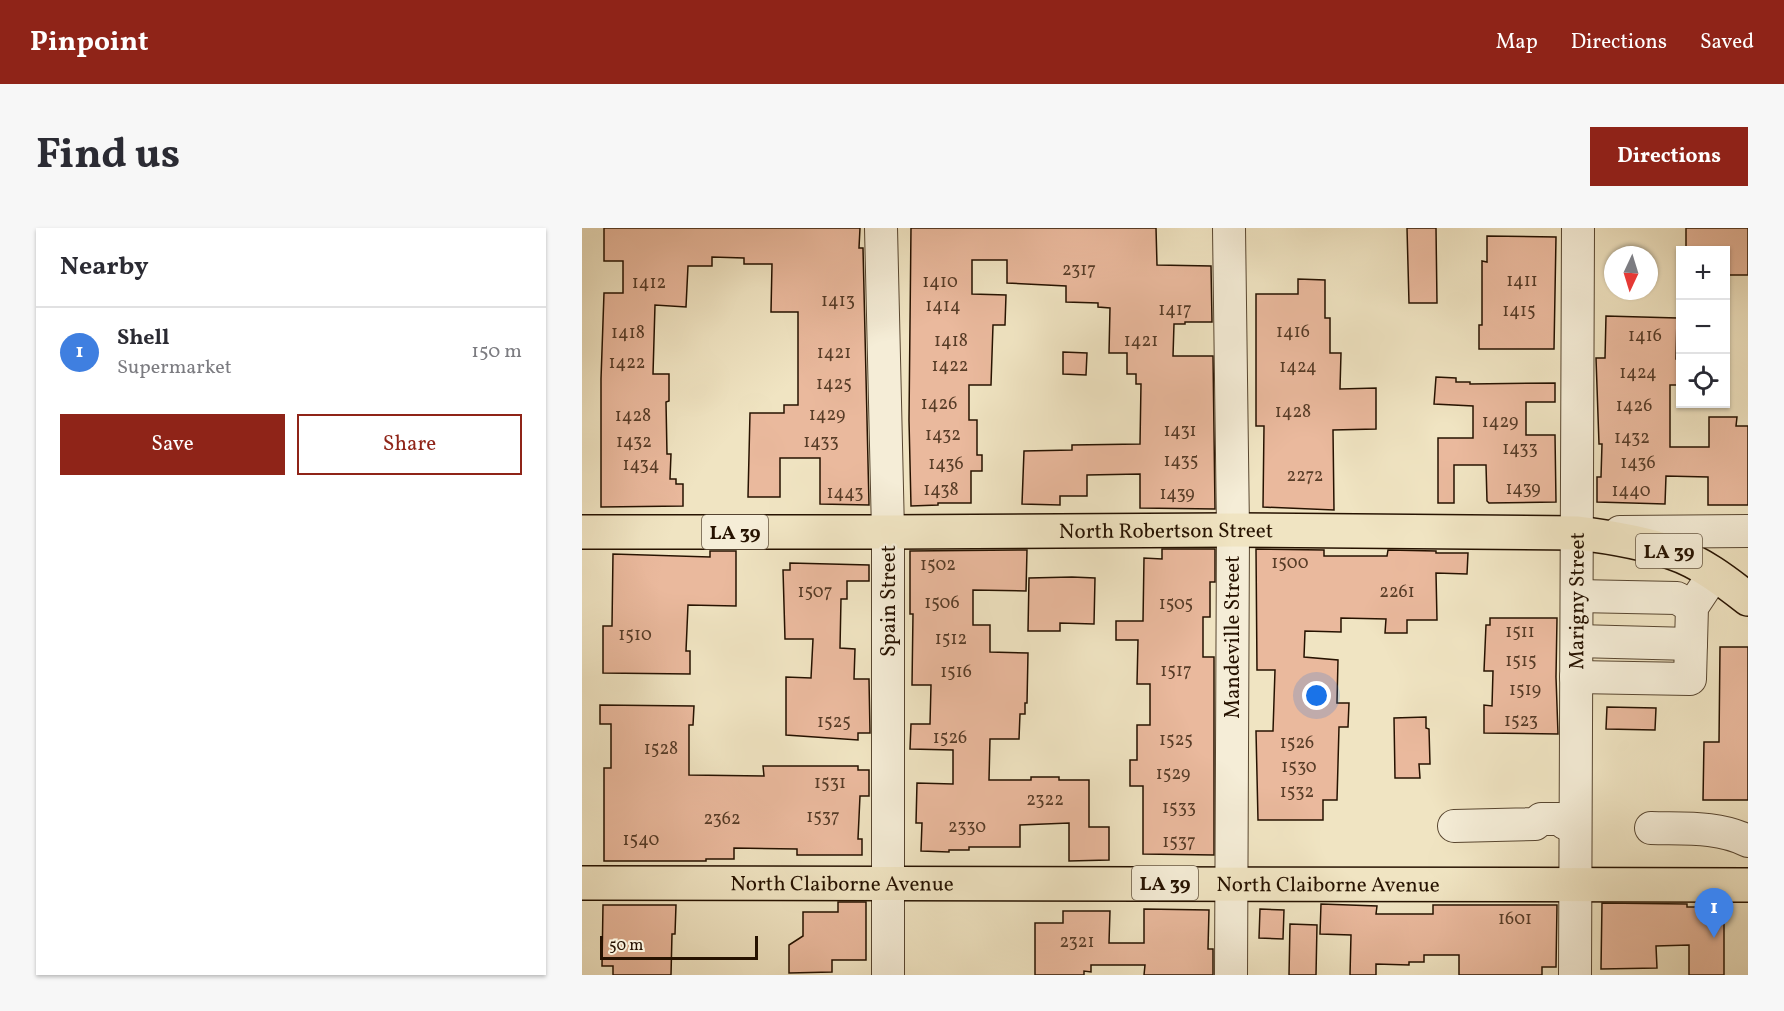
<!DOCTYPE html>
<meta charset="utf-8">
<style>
body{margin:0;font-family:Vollkorn,serif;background:#f7f7f7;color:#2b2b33}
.controls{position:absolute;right:18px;top:18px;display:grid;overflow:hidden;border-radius:0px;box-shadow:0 2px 4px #0004}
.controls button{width:54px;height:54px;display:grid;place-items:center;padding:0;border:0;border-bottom:2px solid #e1e1e2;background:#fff;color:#2b2b33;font:30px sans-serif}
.compass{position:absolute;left:1022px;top:18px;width:54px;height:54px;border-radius:50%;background:#fff;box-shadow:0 2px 4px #0004;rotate:184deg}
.scale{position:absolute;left:18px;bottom:15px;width:158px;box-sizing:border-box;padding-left:6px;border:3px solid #261200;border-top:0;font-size:16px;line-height:21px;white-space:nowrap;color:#261200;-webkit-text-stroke:4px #f5edd7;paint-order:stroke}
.you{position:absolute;left:735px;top:468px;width:21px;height:21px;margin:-15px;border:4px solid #fff;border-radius:50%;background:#1a73e8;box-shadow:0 0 0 9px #1a73e833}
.badge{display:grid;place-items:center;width:39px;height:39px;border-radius:50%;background:#8f2418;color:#fff;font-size:20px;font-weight:700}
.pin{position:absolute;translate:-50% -50px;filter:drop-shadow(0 2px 3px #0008)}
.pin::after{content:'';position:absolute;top:32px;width:21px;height:18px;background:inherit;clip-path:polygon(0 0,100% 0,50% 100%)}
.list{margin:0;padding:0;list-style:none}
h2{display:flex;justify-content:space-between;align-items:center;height:78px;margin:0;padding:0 24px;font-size:26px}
h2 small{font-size:20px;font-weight:400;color:#7c7c81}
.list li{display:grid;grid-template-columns:39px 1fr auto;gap:18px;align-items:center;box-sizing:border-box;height:90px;padding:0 24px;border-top:2px solid #e1e1e2}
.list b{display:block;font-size:22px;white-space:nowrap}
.list p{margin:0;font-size:20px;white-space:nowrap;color:#7c7c81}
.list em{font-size:20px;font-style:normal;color:#7c7c81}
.actions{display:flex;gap:12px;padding:18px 24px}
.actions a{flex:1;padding:14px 0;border:2px solid #8f2418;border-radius:0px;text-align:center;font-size:21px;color:#8f2418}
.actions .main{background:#8f2418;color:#fff}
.icon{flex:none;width:33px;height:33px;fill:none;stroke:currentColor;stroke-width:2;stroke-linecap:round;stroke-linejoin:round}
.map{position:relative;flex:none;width:1166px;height:747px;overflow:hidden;border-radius:0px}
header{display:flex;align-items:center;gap:36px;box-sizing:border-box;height:84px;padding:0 30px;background:#8f2418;color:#fff}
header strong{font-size:28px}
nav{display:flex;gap:33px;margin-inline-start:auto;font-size:21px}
.intro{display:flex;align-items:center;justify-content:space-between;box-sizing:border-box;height:144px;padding:0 36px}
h1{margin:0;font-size:42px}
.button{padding:15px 27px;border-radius:0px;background:#8f2418;color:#fff;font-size:21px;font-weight:700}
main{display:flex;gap:36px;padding:0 36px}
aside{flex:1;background:#fff;border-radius:0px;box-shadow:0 2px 4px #0004}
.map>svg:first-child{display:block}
.building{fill:#eab99d;stroke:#261200;stroke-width:1.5}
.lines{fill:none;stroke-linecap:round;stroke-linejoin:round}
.minor-casing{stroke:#584630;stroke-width:34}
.major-casing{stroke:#261200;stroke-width:36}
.minor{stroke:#f5edd7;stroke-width:32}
.major{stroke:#f0e4c2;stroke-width:33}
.labels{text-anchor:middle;stroke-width:4.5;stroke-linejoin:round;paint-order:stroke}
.number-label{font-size:18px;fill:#573c27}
.shield{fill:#f5edd7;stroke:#645440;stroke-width:1.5}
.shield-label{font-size:20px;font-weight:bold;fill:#261200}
.street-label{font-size:21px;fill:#261200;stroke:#f5edd7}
</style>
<header>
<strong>Pinpoint</strong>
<nav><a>Map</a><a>Directions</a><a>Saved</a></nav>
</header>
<div class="intro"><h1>Find us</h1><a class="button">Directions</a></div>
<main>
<aside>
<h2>Nearby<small></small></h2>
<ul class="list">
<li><span class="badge" style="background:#3f7fe0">1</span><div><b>Shell</b><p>Supermarket</p></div><em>150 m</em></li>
</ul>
<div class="actions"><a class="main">Save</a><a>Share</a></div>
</aside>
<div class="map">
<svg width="1166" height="747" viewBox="0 0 1166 747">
<rect width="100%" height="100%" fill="#f0e4c2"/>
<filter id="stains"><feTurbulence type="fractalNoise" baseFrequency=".00333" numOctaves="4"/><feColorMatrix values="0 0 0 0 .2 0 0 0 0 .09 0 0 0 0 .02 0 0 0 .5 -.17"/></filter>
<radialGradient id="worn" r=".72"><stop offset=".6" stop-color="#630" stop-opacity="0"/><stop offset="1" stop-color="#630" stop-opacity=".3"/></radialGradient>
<path class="building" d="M22,0H278L277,20H281L287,277L238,276V230H198V269H166L168,185H202V177H216V84H189L190,36H162V30L130,29V38H106L104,79L73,77L71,146H87V173L84,174L85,226H89L88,251H94V256H101V278L19,279V151L22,65H41V33H22Z
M329,0H574L575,37L629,38L630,94H603V96H592L591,128H631L633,281L558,280V246L505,247V268H478V277L440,276L442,223L490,222V217L558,216L559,156H554V146H545V125H527L528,80L516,79V75L484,74V58L425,55V32H390V66L424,67L423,97H411L409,157H387V192H395V227H400V243H389V275H356V277L329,278L327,192Z
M825,0H854L855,75H827Z
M1104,0H1166V47H1144V22H1104Z
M905,8L974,9L972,121H897V97H900V33L905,34Z
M716,51L743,52V90H748V125H759L758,161L794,160V201L751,202L752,282L681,279L682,198H674V66H716Z
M1024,88L1095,90L1094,131H1098V157H1088V219H1127V189H1155L1154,198H1166V277H1126V249L1084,248L1083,276L1015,274V249H1019L1020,216H1017L1014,130H1023Z
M481,124L505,125L504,147L481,146Z
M854,149L874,150V154H888V156L973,155V174H944V207H973L974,274L907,275L905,273L904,237H872V275H856V210H891V178L852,176Z
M580,321H633V354H628V389H621V429H632V627L561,626V558H548V532H555V497H568V456H555L556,412H534V393H561L562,330L580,331Z
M674,321L742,322V328H805L806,322L854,323V325H886L885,346L854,345L855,392H825V405H803L804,391L759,390V404L723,403L722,429L756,432L755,475H767L766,499H757L755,572H741V592H676L674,503H691L693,442H675Z
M445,322L444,363L391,362V397H408V424L446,425L445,475H443V486H438L437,511H408L407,552H449V549H477V552H507V599H527V632L487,633V595L438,597V619H387V622H367V624L339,623L340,595H334L335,555L371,556V522L328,521L329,496H348L349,457H330L331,386H328V323Z
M128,323H154V378L106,377L104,423H108V446L21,445V398H30L31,326L128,329Z
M208,335L287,337V353H265V371H259L258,420L273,421L272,451H287L288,505H276V512L204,507V449L229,450L231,411H203L201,342H208Z
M490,349L513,350L512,396L478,395V403H446L447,350Z
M908,390H975L974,449L976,506L902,505V477L910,478L911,443H902L904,397H908Z
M1138,419H1166V572H1121L1122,514H1137Z
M18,477L112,478L111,497H107V547L182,548L181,538H276V542H287V568H278L276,611H280V627H215V621L152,620V631H124V633H22V540H29V496H18Z
M1025,479L1074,480L1073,502L1024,501Z
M844,489V500L847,501L848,536H837L838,550H813L812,490Z
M256,674H284V732H250V744L207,745V717L221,708V684H256Z
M1020,675L1105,676V679H1142V747H1107V717L1074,718L1075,740L1019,741Z
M739,676L795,678L794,686H851V677H975L974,739H960V747H877V727H842V734H827V737L794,736V747H768L769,707L738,706Z
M21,677H94L93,706H90L89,747H31V738H20Z
M562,681L627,682L626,721H631V747H562L563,737H509V744L502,743V747H453V695H481V683H528L527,715H562Z
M678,681L702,682L701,711L677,710Z
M708,696L735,697L734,747H707Z"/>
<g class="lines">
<g class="minor-casing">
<g id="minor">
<path d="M299,0L306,304V747"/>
<path d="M647,0L651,302L649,747"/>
<path d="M1038,304L1166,303"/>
<path d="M995,368L1095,370L1110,379"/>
<path d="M995,413L1109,416"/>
<path d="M994,449L1108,451L1110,379L1132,346"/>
<path d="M872,598L953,596L959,591H977L984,596H993"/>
<path d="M1069,600C1102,601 1136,598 1166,613"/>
<path id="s1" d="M993,747L996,0"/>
</g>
</g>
<g class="major-casing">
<g id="major">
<path id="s2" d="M0,304H306L651,302L996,305C1028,309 1060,314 1091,325C1118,334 1143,353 1166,371"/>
<path id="s3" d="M0,655L1166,657"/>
</g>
</g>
<use href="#minor" class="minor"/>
<use href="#major" class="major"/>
</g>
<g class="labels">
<g class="number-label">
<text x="497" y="47">2317</text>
<text x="940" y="58">1411</text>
<text x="358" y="59">1410</text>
<text x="67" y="60">1412</text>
<text x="256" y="78">1413</text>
<text x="361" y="83">1414</text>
<text x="593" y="87">1417</text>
<text x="937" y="88">1415</text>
<text x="711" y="109">1416</text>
<text x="46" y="110">1418</text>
<text x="1063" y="113">1416</text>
<text x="369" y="118">1418</text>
<text x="559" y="118">1421</text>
<text x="252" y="130">1421</text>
<text x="45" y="140">1422</text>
<text x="368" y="143">1422</text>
<text x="716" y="144">1424</text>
<text x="1056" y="150">1424</text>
<text x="252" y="161">1425</text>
<text x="357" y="181">1426</text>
<text x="1052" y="183">1426</text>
<text x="711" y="189">1428</text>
<text x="245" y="192">1429</text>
<text x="51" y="193">1428</text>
<text x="918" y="199">1429</text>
<text x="598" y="208">1431</text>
<text x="361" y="212">1432</text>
<text x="1050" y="215">1432</text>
<text x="52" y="219">1432</text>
<text x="239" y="219">1433</text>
<text x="938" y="226">1433</text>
<text x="599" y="238">1435</text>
<text x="1056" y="240">1436</text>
<text x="364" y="241">1436</text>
<text x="59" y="242">1434</text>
<text x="723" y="253">2272</text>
<text x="941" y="266">1439</text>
<text x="359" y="267">1438</text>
<text x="1049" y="268">1440</text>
<text x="263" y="270">1443</text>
<text x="595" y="271">1439</text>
<text x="708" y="340">1500</text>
<text x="356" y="342">1502</text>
<text x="233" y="369">1507</text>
<text x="815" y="369">2261</text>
<text x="360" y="380">1506</text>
<text x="594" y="381">1505</text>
<text x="938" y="409">1511</text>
<text x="53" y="412">1510</text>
<text x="369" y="416">1512</text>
<text x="939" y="438">1515</text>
<text x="594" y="448">1517</text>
<text x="374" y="449">1516</text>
<text x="943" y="467">1519</text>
<text x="939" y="498">1523</text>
<text x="252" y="499">1525</text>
<text x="368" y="515">1526</text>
<text x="594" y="517">1525</text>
<text x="715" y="520">1526</text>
<text x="79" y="526">1528</text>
<text x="717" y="544">1530</text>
<text x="591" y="551">1529</text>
<text x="248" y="560">1531</text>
<text x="715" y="569">1532</text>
<text x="463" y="577">2322</text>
<text x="597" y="585">1533</text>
<text x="241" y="594">1537</text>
<text x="140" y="596">2362</text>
<text x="385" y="604">2330</text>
<text x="59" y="617">1540</text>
<text x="597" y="619">1537</text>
<text x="933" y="696">1601</text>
<text x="495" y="719">2321</text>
</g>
<g class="shield">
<rect x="120" y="287" width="66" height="34" rx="4.5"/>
<rect x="1054" y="306" width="66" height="34" rx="4.5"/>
<rect x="550" y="638" width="66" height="34" rx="4.5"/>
</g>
<g class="shield-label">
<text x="153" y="311">LA 39</text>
<text x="1087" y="330">LA 39</text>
<text x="583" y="662">LA 39</text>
</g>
<g class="street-label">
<text dy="7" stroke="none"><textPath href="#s2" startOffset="584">North Robertson Street</textPath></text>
<text transform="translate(306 373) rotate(-90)" y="7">Spain Street</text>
<text dy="7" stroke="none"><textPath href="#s1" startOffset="374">Marigny Street</textPath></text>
<text transform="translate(650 409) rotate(-90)" y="7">Mandeville Street</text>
<text dy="7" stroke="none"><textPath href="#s3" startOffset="260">North Claiborne Avenue</textPath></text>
<text dy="7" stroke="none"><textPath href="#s3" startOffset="746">North Claiborne Avenue</textPath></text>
</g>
</g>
<rect width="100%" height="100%" filter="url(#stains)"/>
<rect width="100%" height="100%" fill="url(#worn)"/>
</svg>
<div class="controls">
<button>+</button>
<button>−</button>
<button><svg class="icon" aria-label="locate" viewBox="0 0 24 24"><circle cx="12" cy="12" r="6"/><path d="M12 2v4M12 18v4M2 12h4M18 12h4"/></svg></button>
</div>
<svg class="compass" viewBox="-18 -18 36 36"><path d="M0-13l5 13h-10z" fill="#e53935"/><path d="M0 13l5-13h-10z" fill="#7c7c81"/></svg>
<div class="scale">50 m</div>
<div class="you"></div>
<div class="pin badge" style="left:1132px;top:710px;background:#3f7fe0">1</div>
</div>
</main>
